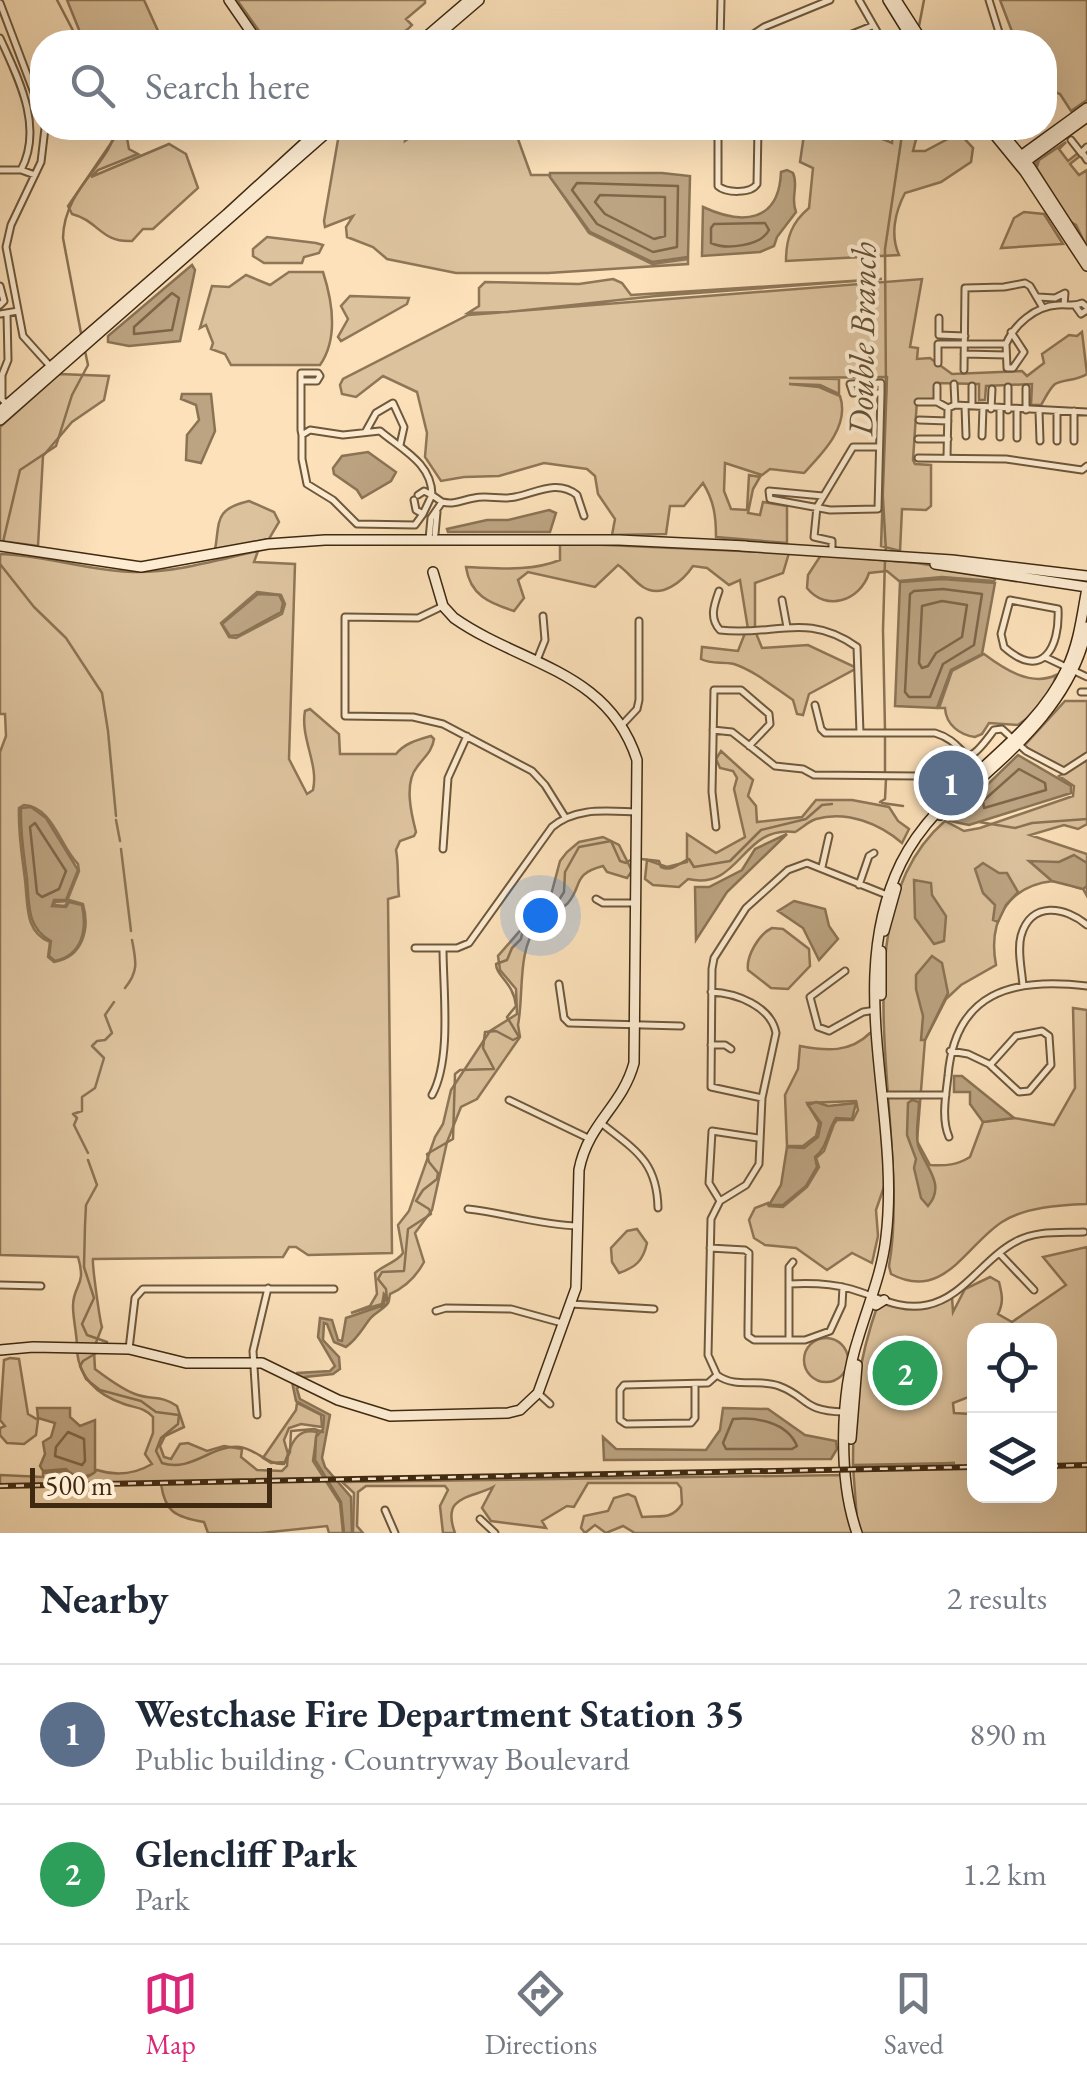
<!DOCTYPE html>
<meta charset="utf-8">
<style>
body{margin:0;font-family:"EB Garamond",serif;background:#f6f6f7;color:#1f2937}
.controls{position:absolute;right:30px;bottom:30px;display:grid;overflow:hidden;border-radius:20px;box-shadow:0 10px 40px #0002}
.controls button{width:90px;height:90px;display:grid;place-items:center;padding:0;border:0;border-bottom:2px solid #e0e1e3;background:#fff;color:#1f2937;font:50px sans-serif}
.scale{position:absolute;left:30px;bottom:25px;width:242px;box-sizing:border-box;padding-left:10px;border:5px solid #3f2a11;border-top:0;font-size:28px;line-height:35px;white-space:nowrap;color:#3f2a11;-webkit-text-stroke:8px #fdecd2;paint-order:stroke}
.you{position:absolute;left:540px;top:915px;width:35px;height:35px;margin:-25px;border:8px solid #fff;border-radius:50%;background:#1a73e8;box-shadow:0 0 0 15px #1a73e833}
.badge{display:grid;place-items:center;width:65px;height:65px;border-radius:50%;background:#db2777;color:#fff;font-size:32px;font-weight:700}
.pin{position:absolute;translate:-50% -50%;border:5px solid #fff;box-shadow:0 2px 10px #0006}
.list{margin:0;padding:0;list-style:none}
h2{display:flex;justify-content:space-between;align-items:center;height:130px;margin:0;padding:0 40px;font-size:42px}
h2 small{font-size:32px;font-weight:400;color:#747a83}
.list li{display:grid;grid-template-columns:65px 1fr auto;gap:30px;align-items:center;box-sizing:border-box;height:140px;padding:0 40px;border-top:2px solid #e0e1e3}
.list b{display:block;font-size:38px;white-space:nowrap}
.list p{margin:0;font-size:32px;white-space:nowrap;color:#747a83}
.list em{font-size:32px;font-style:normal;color:#747a83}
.icon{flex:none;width:55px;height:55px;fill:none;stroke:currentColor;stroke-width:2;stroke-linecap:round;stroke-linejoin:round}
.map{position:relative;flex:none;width:1087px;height:1533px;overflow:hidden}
.search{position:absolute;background:#fff;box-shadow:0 10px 40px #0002;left:30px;right:30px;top:30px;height:110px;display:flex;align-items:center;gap:25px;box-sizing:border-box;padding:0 35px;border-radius:40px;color:#747a83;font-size:38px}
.sheet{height:410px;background:#fff}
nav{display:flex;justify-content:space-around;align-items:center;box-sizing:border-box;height:140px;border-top:2px solid #e0e1e3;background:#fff;font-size:28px;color:#747a83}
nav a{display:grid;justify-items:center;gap:5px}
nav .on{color:#db2777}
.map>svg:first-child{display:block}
.green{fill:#dcc29d;stroke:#8e7657;stroke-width:2.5;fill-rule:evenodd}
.water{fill:#bca381;stroke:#8a7354;stroke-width:2.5}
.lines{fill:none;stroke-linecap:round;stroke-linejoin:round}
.shore{stroke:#7e6649;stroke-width:2.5}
.stream{stroke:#8a7354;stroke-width:2.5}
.street-casing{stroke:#6e583b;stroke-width:9}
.secondary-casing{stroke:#3f2a11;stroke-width:12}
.street{stroke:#fdecd2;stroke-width:5}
.secondary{stroke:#fdecd2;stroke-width:9}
.rail-casing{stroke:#3f2a11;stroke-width:6}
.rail{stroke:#fdecd2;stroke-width:2.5;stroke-dasharray:8;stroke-linecap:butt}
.labels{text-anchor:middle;stroke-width:8;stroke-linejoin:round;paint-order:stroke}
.water-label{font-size:35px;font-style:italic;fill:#644e33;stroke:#fdecd2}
</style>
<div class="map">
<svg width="1087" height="1533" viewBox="0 0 1087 1533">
<rect width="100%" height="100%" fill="#fce1ba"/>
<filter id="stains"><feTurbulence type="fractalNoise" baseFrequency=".002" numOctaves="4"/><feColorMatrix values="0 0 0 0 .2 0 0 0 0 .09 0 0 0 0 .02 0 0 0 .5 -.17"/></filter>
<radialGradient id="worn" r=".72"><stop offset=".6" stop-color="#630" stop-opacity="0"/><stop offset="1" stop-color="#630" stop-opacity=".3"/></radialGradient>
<path class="green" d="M67,0H144L163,42H84Z
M237,0H425V3L406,19L412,25C388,53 303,42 267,42Z
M1000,0H1087V100L1071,111L1060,94L1045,88L1044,42H1016Z
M340,128H407L405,141L425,128H514L531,175H549L589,233L652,264L688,259V264L548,273H456L387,259L373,247L347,237L346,227L353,216L325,227L324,221Z
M805,128L863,131L892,143L893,128H919L913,151H925L959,133L973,148L971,162L941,182L905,193C895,212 890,235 899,255L786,261C786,238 792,222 809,208L813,168L800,162Z
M120,130L127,138L129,149L138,154L98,170L91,177L169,144L186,154L198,188L153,229H143L132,241C101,243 99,221 72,214L68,206Z
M1066,142L1059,149L1068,161L1078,153L1080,156L1070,164L1079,175L1087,170V248L1076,225L1069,221L1034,164L1037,159V167L1039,160Z
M1024,212L1044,214L1063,244L1001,248L1014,218Z
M267,237L316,243L323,245L319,253L304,257L302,263H264L253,256V249Z
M289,272H323C333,303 338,339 320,365H231L225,354L211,349L213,343L206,325L200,328L212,286L229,287L246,275L270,285Z
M613,279L622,283L631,295L882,279L656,296L507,312L468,313L479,306V288L485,282L579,284Z
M922,279L910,347L918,348L917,359L930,358L952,374L1022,371L1027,376L1044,363L1042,354L1069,335L1077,336L1082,332L1087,374C1076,381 1065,379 1055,384C1049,389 1045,399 1041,405H1031L1032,384L986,386L985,400H979V384L936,383L935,399L917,400L913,460L915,464L931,465V506L926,510L902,509L900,551L881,546L887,377L789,378L839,379V394L820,385L789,384L819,387L840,396C850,426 823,453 804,473L770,469L762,475L725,463L724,491L731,509L747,510L749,475L760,477L753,489L748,513L760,515L763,502L787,506V543L716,537C716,516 714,501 703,483L684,506H670L666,534L612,535L615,519L598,494L595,476L587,469L544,463L499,476L464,477L441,481L425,457L427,433L417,392L383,376L356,397L342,394L340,385L343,379L468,315Z
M350,296L409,298L407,304L341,341L338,337L348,319L341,306Z
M59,374L109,376L104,400L72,422L43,456L38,546L0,541V427Z
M249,501L274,512L279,522L269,539L215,550C220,521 214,509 249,501Z
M560,543L789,553L783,573L755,583V629H748L740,580L729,585L707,568L693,566C683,581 662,599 643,587C634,581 627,571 618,565L595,587L528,572L518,580L524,598L514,611C489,603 470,595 466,567C498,568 530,572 560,560Z
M258,551L254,562L295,564L289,759L307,794L313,790C319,764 300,738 305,711L310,709L339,734L340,754H396C405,743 417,740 431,736L434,739C432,752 424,757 417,767C404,783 411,813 416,832L414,836L400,841L396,850C399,866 397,879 399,896L388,899L392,1253L308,1255L296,1247H289L283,1257L93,1259C92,1265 100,1322 102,1327L94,1348H77C77,1333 73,1320 73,1306C73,1284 87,1287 78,1257L0,1255V752L6,736L5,714H0V554C45,555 88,571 133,572C175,573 217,560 258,551ZM257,592L281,595L285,604L282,614L236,638L229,637L221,623ZM24,805C53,807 60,846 78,864L79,871L67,901L55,902L54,905L65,906L69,900L83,904C90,929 83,957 54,962L48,957L50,942C24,932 28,903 25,880C22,855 18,833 19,808Z
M821,555L917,563L997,576L994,581L942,577L899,581L887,571L869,573C860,601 826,612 807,588L808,575Z
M745,633H756L762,648L808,645L857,668L809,694L803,715L797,714L793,700C775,688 755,671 734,664C722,661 712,665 701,659L702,647L738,651Z
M984,654C1004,669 1031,687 1056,675C1051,698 1036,712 1018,725L989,723L982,734L975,737C960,735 946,725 945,708H939L952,671Z
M1065,701H1087V754L1064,769L1024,746Z
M721,751L753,780L748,796L756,806L757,822L802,817L816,800H852L889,807L898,821L909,829L902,843C880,824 847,810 816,819C809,821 802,828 795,832C741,825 741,891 688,879L679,887L653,885L645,879L647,860L667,867L687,862V834L716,853L745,837L734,789L737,778L733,771L720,768L716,759Z
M1087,760V824L1078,829L1064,825L1030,835L1087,854V896L1083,889C1073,888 1064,880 1053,881C1006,886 988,923 996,965L961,985L946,999L925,1040L917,1141L930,1165C946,1166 957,1165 970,1157L983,1122L1014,1118L1054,1125L1075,1088L1073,1008L1087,1010V1204C1060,1205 1025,1207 1002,1222C966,1245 944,1302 891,1274L889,1266C913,1132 833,917 945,821L964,831L980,828L1073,796L1074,786L1059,776Z
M603,837L619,845L632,871L627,878L607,872L603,866C572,874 583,885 568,903C559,912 545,917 537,926C517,951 524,994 518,1025L520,1037L477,1099L461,1107L447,1142L432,1210L415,1233L424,1262C416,1277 406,1287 390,1294L389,1300L384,1294L382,1304L351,1313L370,1306L377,1294L375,1273C384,1265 397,1262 403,1253L398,1225L409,1211L435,1137L443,1124L451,1090L490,1031L517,1014L516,989L500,970L498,956L551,895L560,861L567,852L579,842Z
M772,928L783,929L809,949L810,966L788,989L771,988L748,970C746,956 759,934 772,928Z
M870,1033L875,1034L885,1184L876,1210L878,1236L872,1263L852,1253L827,1270L796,1248L765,1245L754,1238L749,1220L755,1208L768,1203L769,1206L783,1207L807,1187L819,1167L816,1158L824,1151L834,1124L837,1120H853L858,1110L856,1101L807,1103L819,1123L816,1136L803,1146H787L785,1095L798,1069L800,1046C826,1051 850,1053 870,1033Z
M637,1229L647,1243C643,1261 636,1267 619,1273L612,1262L611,1248L627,1231Z
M1087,1247V1533H858L853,1466L955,1463L853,1465C853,1405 858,1361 878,1304L882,1302L924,1308L952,1297L953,1312L965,1289L990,1277L999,1282C1002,1294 1004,1302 998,1314L1012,1322L1066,1285L1043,1257ZM974,1330H1050V1496H974V1420L971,1414L954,1413L953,1403L974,1395Z
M804 1360a22 22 0 1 1 44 0a22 22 0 1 1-44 0Z
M94,1351L95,1369C107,1378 124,1391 138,1395C153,1400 161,1395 177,1406L184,1427L165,1436L160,1446L164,1457L171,1459L180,1444L188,1443L207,1451L224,1446L242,1449L241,1457L257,1470L282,1471L287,1466L288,1454L285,1462L271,1463L263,1458L296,1410L297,1403L321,1415L322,1427L301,1424L289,1428L284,1440L288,1454C293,1439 300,1428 317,1432L313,1461L340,1503L343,1533H329L327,1526L261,1533H208L204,1522C174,1517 165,1511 161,1484L0,1485V1475L43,1477V1473L66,1471L72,1476L86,1478L97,1470C116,1476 135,1474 152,1464L145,1454L153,1433V1417C144,1407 135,1408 124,1404C98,1395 80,1379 77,1352Z
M10,1358L19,1359L28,1414L38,1420L36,1435L24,1444L7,1443L0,1435V1428L5,1426L0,1420L4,1360Z
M844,1475L855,1533H635L623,1526L606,1533L595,1525L585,1533L581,1528L584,1516L608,1511L614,1498L628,1494L635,1497L642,1517C659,1515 671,1521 682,1504L681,1488L677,1483H588L574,1507L567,1506L542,1521L546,1528L491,1521L482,1508L493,1487C470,1499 441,1495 455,1533H443L440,1506L448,1490L445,1486H366L358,1492L357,1526L363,1533H353L354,1493L342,1482Z"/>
<path class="water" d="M787,170L793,173C799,186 790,198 796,212L777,237L774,246L760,252L702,256L703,207C742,225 779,223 781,172Z
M550,173H662L690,176L688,257L652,262L590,232L550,177Z
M192,265L195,270L180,341L129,346L108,342V336Z
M182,394H211L215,431L201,463L186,460L187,435L199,420L196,405L181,399Z
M368,452L396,472L391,481L362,498L357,490L334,474L333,468L342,456Z
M549,510L556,513L550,532H448L447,529L487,520H508Z
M942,579L995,583L982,654L951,670L937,708L895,706L900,582Z
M258,594L279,595L283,603L281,612L239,635L230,636L222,624Z
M1018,755L1071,786V793L969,825L950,821Z
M31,807L46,818L78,870L66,900H54L52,906L66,907L69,902L82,905C87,929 83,955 55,961L49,956L51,941C27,928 29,905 27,879C24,855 20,833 21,808Z
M787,834L727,892L696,940L695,887H709L742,870L755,849Z
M1074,855L1087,863V886L1083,889L1052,881L1029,861L1059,862Z
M983,863L999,873H1007L1018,892L1006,905L998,922L993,920L995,905L983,893L975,869Z
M914,880L931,883L932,895L946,916L944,941L934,944L915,918Z
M794,901L825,909L829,926L838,939L819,960L803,928L778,911Z
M932,956L942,963L948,993L925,1040H921L923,1016L916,989V975Z
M954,1076H962L1014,1118L983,1122L970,1104V1092H954Z
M912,1100L919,1102C919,1115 915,1133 918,1145C924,1166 947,1184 928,1206L921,1198L914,1168L916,1159L907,1135L908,1103Z
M816,1102L828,1106L856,1103L852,1119L836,1118C827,1131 828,1147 815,1157L817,1167L806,1186L783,1205H769L781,1185L787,1147L804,1148L818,1137L821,1123L808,1105Z
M384,1296L388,1303C383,1310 374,1313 369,1320C361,1331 357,1339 346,1347L334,1342L327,1324L324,1323L323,1340L339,1357L340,1369L333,1374L305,1377L297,1389L300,1399L330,1415L322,1458L325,1467L351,1497L352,1533H344L341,1502L315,1460L316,1437L323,1429L324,1416L296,1401L292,1382L297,1373L330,1371L335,1366L318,1337L320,1318L332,1320L338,1340L342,1341L346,1318L384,1305Z
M37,1408H70V1417L80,1426L95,1420V1472C87,1479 73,1477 66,1469L43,1471L40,1466L45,1454L43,1442L51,1437L55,1423L38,1418Z
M723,1408L768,1409L805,1435L836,1441L837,1449L831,1459L604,1460L603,1437L616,1449L706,1450L720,1430Z"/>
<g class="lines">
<path class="shore" d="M577,183L678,186L677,247L653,252L597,224L572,190Z
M600,195L665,197V236L654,239L605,214L595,202Z
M765,223L769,230C761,246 726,250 711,243V228L714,224Z
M172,293L179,298L172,330L134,334V327Z
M943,589L982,594L974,645L943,664L930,697H909L905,692L910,594L914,591Z
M942,601L967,605L962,637L936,653L928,666L922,668L919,663L922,606Z
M1019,769L1045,783L1046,790L984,808L983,801Z
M35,823L66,871L59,889L42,897L37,893L30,827Z
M733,1419C757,1417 787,1422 797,1446L792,1449H726L723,1443Z
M68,1432L84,1439L85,1461L82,1465L55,1456L56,1447Z"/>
<path class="stream" d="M57,0L79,42
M919,26L924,0
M81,333L63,238C64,186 113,163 115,128
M3,542L20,470L56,446L72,395L88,365L85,351
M886,552L882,481L886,394L885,249L903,128
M885,560L883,630L885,730
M0,564L34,607L66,638L102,693L108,731L116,816
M885,772V736
M880,802L885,799L886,779
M882,803L903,806
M116,820L120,841
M979,822L1015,828L1032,823L1087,819
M121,849L131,931
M641,859L659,861L661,867C674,872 678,863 689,859L694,867L730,861L761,830L806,819L822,805L832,804
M125,988C139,971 136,961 132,940
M88,1153L74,1125L77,1118L73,1114L82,1111V1097L95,1088L104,1058L92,1046L97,1041L105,1040L112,1033L105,1015L114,1002
M88,1160L97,1185L86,1205L85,1225L84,1267L94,1298L82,1324L87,1335L107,1342L105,1346
M387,1300L386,1289L378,1279L382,1272L404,1271L408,1229L431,1214L429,1209L416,1201L423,1190L437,1179L438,1173L429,1162L427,1154L453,1139L455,1074L460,1070L494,1069L483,1048L485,1032L496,1031L513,1040L519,1037L507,1017L516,1006C514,983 496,976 496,964L507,960L512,948L521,939L525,918L546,921L564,892L565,872L579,847L611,841L620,861L626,863L632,859
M98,1352L83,1361L80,1366L86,1379L100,1390L141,1401L156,1412L179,1415L178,1424L161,1438L156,1451L162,1463C191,1473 212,1444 240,1447C256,1449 267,1465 284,1464L290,1452L291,1431L314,1429L323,1432"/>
<g class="street-casing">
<path id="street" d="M859,0L883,42
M989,0L1002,42
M0,3L42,114
M757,33L760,42
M720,37H749L764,27L830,0
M0,38C18,78 44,127 21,170
M720,42L721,0
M832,42L872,26
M45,128L41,162L11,225L6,247L23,336L50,366
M718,128V186C726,193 751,194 757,184L758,128
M1071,140L1082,154
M1087,147L1082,152L1087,160
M0,170H21L35,175
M0,286L4,301L0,305
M1038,297L1055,298L1065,293L1064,305
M1076,307L1081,314L1087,310
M0,314L18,311
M939,335L965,336
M939,335V318
M1006,344L1007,368H1013L1024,352L1011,332
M964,354L1006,355
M938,363V344H1006C1014,325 1035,306 1058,305C1068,304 1074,307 1082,303L1087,307
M964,370L965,288L1004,287L1025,283L1030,286L1043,308
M2,375L8,360L7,314
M2,376V399L6,404
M301,381H317L320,376L318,373H301V430L302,435
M954,384L955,405
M937,386V402
M972,386V406
M918,402H937L948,408
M955,405L1087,412
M965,406L966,436
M991,409L992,389
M1008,410V387
M1026,410V388
M1039,411L1040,441
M1057,411V441
M919,420L948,421
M366,431L376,413L393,403L404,427L400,445
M982,436L983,407
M1000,437V410
M1017,438V411
M918,439H948
M1074,441V411
M947,457L948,408L955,405
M918,458L1006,459L1082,470L1087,466
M418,495L424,491L432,495L423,514
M823,496L769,491L770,499L830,510L878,509L881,393H853L850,384L881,383V393
M414,500L416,510L423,514L415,525L357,524L333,500L307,484L302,459V435L310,430L343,435L380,431C401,449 432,463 432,495L442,502
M442,502C456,505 461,500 474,498C487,495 502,500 515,497C536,493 557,479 577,495L584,516
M435,534L437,512
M429,539L431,518L442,502
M832,552V541L814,537L817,507L853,447H879
M719,591C714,605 709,618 720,630C773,637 806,611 857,647L860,733
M782,600L787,627
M1010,600L1058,609C1060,648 1042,681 1004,647L1001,634Z
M443,606L418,618L345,617V716L413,717L443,724L532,771L545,785L565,817
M1045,657L1087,677
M537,660L545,640L543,616
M1081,692H1087
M815,705L821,729L825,733H935C972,744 959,778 994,730L1002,729L1026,751L1064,771L1087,756
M621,726L637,709L639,700V621
M713,730L732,732L775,766L803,769L814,775L916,776L930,780L949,799
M716,827L712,792L714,690H741L769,714L770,724L749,746
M443,849L448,778L467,736
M822,867L829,836
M859,885L869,856L874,853
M596,899L603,903H635
M415,948H457L469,943L552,827C576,807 605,811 635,812
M845,971L810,997L818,1027L829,1031L863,1012L876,1010
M559,984L564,1018L569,1023L681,1026
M1023,986C1022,970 1017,951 1021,936C1031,900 1066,907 1087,925
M711,992C736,993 771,1006 776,1033L762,1098L759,1164L746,1185L720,1201L711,1219L708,1355L717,1375
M1042,1031L1049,1036L1051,1065L1029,1091L1019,1092L990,1065L1016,1036Z
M711,1045H725L731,1049
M950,1051L968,1054L989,1064
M432,1095C452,1059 443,990 443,948
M887,1095H946
M762,1098L711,1087L712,969L714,958L746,908L788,870L807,863L887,895
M509,1100L588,1138
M601,1123C635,1150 657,1161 658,1208
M949,1137C941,1119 946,1094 948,1076C955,992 1012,977 1087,986
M720,1201L709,1183L712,1131L758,1138
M468,1209C505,1213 540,1225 577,1226
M710,1248L745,1250L749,1253L748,1328V1336L754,1340H805L830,1331L842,1305L843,1287
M999,1253L1034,1290
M789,1284C807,1283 833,1284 851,1289C876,1296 900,1311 927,1305C963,1298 983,1259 1015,1242C1036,1230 1060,1233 1084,1232
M0,1285L41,1286
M571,1304L654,1309
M436,1311L446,1308L511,1309L562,1323
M789,1340V1267L793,1262
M129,1349L135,1298L143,1289H334
M717,1375C736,1389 758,1378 779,1386C809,1397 801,1411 844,1412
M695,1384V1418L691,1423L626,1424L620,1420V1390L624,1385L708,1383L717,1375
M538,1393L550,1404
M257,1415L253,1351L268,1288
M385,1510L395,1533
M480,1519L495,1533"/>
</g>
<g class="secondary-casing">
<path id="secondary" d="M229,0L258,42
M888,0L914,42
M896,0L923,42
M420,42L469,0
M430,42L479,0
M989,128L1025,172L1087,266
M998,128L1030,167L1087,255
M1018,158L1087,108
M1022,164L1087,117
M0,411L227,214L321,128
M0,420L332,128
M0,546L141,567L268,544L325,540H619L746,546
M741,546L952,560L1087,576
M935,564L1087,587
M940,815C998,761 1071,710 1087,627
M884,931L896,888
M881,995V951
M876,1305L884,1300
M0,1350L33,1347L129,1349L186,1363H262L338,1400L390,1416L508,1413L520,1410L538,1393L576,1288L579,1170C588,1123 622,1107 634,1063L637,760C608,670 521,665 454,618L443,606L433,572
M851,1439L857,1365
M857,1533C838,1479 840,1394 858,1339C868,1305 882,1273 886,1237C901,1112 843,982 901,863C940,784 1030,748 1067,668C1079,643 1082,615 1087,588"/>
</g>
<use href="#street" class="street"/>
<use href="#secondary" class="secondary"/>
<g class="rail-casing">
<path id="rail" d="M1050,1466L1087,1465
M0,1486L974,1467"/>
</g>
<use href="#rail" class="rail"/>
</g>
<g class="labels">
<g class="water-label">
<text transform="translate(862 339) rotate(-89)" y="12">Double Branch</text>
</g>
</g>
<rect width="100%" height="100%" filter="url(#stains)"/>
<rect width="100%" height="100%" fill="url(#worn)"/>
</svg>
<div class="controls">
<button><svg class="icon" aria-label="locate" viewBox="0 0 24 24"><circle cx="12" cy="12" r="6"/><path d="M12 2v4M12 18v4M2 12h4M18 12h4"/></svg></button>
<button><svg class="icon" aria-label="layers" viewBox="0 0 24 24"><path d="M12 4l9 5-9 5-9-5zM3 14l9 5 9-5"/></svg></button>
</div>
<div class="scale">500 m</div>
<div class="you"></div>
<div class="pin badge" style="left:951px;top:783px;background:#5c6f8a">1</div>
<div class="pin badge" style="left:905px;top:1373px;background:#2e9e5b">2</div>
<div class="search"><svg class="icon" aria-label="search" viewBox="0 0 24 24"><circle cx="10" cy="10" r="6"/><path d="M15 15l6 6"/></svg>Search here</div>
</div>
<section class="sheet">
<h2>Nearby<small>2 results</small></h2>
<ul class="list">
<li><span class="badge" style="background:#5c6f8a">1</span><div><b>Westchase Fire Department Station 35</b><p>Public building · Countryway Boulevard</p></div><em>890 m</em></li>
<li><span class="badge" style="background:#2e9e5b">2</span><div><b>Glencliff Park</b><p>Park</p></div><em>1.2 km</em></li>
</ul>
</section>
<nav>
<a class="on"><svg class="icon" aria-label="map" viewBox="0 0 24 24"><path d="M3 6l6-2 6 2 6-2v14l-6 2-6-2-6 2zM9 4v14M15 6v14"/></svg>Map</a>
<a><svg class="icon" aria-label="directions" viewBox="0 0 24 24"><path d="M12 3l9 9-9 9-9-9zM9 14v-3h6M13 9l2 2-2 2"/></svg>Directions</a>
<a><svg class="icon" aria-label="saved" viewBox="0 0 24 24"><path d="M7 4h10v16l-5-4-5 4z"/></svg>Saved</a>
</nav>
